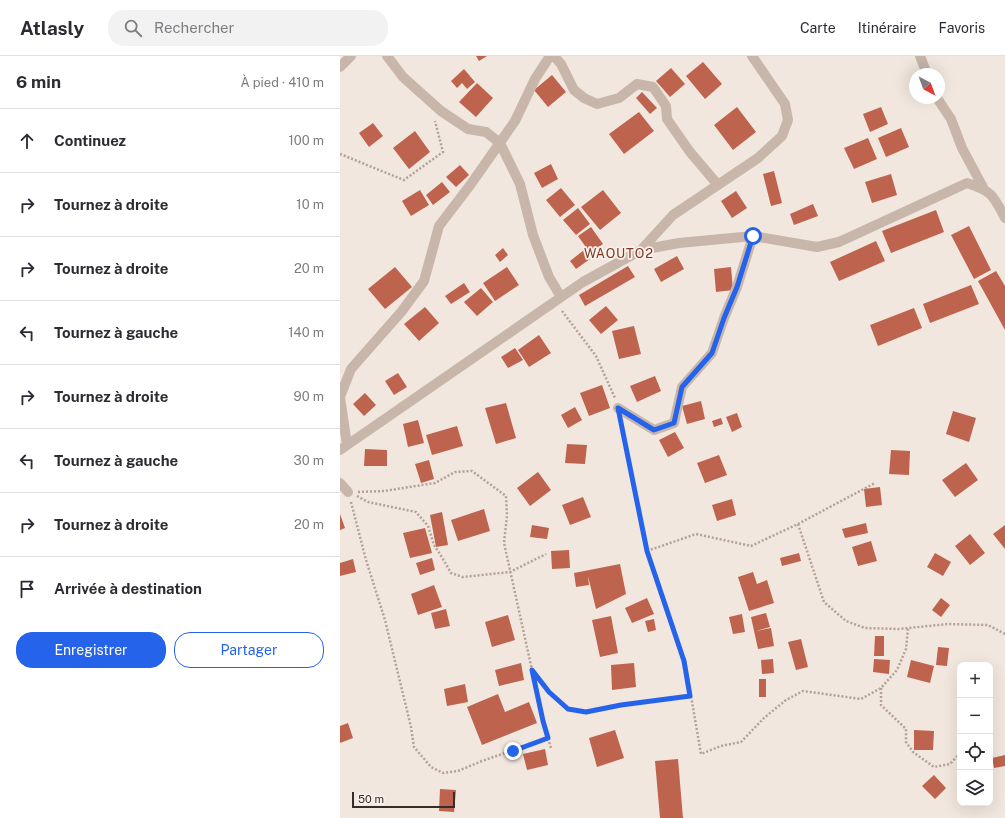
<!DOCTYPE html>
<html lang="fr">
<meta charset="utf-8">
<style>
body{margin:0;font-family:"Public Sans",sans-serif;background:#f2f2f3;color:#2b2b33}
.controls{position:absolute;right:12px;bottom:12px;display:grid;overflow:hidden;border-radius:8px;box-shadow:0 4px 16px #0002}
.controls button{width:36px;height:36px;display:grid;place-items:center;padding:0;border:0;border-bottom:1px solid #e1e1e2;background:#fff;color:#2b2b33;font:20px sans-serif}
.compass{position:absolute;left:569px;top:12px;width:36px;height:36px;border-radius:50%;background:#fff;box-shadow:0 4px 16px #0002;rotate:139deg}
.scale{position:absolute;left:12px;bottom:10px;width:103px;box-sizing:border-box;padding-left:4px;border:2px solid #362d29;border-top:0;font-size:11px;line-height:14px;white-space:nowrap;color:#362d29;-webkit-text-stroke:3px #f9f1ea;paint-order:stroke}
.stop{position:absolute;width:12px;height:12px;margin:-9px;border:3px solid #2563eb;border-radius:50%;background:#fff}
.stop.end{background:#2563eb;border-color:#fff;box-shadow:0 1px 4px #0008}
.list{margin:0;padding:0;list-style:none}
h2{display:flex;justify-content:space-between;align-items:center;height:52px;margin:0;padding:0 16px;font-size:17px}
h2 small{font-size:13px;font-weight:400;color:#7c7c81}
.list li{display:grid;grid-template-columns:26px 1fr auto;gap:12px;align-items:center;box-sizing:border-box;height:64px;padding:0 16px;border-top:1px solid #e1e1e2}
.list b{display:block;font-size:15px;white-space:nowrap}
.list em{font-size:13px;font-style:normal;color:#7c7c81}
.actions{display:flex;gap:8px;padding:12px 16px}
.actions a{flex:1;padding:9px 0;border:1px solid #2563eb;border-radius:16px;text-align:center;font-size:14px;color:#2563eb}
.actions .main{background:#2563eb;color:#fff}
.icon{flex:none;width:22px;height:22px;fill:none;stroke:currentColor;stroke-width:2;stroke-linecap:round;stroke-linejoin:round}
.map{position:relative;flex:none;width:665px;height:762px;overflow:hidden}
header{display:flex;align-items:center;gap:24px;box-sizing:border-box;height:56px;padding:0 20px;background:#fff;border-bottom:1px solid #e1e1e2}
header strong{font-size:19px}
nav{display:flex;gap:22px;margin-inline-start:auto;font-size:14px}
.search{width:280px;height:36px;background:#f2f2f3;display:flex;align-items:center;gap:10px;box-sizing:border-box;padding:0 14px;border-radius:16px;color:#7c7c81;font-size:15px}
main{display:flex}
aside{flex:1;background:#fff}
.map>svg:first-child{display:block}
.building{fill:#be634e}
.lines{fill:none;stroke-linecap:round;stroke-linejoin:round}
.path{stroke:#b4a094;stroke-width:2.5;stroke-dasharray:2 2;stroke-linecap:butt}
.minor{stroke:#c8b6aa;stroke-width:10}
.route{stroke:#2563eb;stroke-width:5}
.labels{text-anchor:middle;stroke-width:3.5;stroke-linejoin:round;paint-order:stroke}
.neighbourhood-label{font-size:13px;letter-spacing:1px;fill:#803827;stroke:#f9f1ea}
</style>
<header>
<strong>Atlasly</strong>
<div class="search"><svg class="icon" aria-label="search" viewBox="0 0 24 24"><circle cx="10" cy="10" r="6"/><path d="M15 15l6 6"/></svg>Rechercher</div>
<nav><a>Carte</a><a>Itinéraire</a><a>Favoris</a></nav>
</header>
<main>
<aside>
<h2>6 min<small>À pied · 410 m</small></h2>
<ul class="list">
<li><svg class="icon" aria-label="ahead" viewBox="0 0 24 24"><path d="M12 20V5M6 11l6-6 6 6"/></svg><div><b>Continuez</b></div><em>100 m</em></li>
<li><svg class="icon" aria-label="right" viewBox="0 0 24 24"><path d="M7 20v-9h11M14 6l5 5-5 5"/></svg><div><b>Tournez à droite</b></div><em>10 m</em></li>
<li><svg class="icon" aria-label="right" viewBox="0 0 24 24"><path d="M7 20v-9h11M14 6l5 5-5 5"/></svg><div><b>Tournez à droite</b></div><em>20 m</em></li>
<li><svg class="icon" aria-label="left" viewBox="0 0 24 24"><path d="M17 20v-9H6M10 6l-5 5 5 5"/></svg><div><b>Tournez à gauche</b></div><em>140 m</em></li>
<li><svg class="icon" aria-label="right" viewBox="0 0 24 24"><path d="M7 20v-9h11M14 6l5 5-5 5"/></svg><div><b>Tournez à droite</b></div><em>90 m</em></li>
<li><svg class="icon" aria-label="left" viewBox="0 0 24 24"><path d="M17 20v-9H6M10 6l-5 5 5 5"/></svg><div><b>Tournez à gauche</b></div><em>30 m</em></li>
<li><svg class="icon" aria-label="right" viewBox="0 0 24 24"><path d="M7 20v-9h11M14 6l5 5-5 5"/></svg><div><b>Tournez à droite</b></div><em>20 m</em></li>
<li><svg class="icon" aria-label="arrive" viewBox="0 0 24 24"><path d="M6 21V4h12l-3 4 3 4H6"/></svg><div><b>Arrivée à destination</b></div></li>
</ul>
<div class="actions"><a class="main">Enregistrer</a><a>Partager</a></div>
</aside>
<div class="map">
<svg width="665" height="762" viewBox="0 0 665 762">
<rect width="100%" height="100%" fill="#f1e7de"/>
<path class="building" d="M136,0H147L139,5Z
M363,6L382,28L365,43L346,20Z
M331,12L345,28L330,41L316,25Z
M124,13L135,26L127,33L122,27L117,32L111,25Z
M212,19L226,36L208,51L194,34Z
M137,27L153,42L136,61L119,46Z
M302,36L317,52L310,58L296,42Z
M397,51L416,76L393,94L374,69Z
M541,51L548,68L530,76L523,58Z
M299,56L314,75L284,98L269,78Z
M33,67L43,80L29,91L19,77Z
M561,72L569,91L546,101L538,82Z
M75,75L90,96L69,113L53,92Z
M528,82L537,103L514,113L504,92Z
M211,108L218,123L202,132L194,117Z
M120,109L129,119L116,131L106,121Z
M434,115L442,147L431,150L423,118Z
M551,118L557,139L532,147L525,126Z
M102,126L110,136L93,149L86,139Z
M221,132L235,149L220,161L206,144Z
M80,134L89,149L71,160L62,145Z
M263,134L281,157L260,174L241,151Z
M396,135L407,152L392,162L381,145Z
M473,148L478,160L454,169L450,158Z
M238,152L250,168L236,179L223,164Z
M596,154L604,176L551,197L542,175Z
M629,170L651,214L634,223L611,179Z
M251,171L263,188L250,197L238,180Z
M536,185L545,205L499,225L490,206Z
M163,192L168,199L160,206L155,199Z
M244,194L250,203L236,213L230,205Z
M337,200L344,213L321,226L314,213Z
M288,210L295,221L245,250L239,239Z
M55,211L72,231L45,253L28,233Z
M167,211L179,229L155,245L143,227Z
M391,211L393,234L376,236L374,213Z
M656,215L665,230V274L638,225Z
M124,227L130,236L111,248L105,240Z
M631,229L639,248L590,267L583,248Z
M141,232L153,246L137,260L124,246Z
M266,250L278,264L261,278L249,264Z
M85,251L99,267L79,285L64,268Z
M574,252L582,272L538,290L530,269Z
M294,270L301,298L279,303L272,275Z
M199,279L211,297L189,311L178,294Z
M175,292L183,304L168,312L161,301Z
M58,317L67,331L54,339L45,325Z
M315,320L321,335L297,346L290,330Z
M262,329L270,352L249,360L240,337Z
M25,337L36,349L24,360L13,348Z
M361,345L365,363L347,368L342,350Z
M166,347L176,382L156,388L145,352Z
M235,351L242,364L228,372L221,359Z
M613,355L636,362L629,386L606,378Z
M397,357L402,371L392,376L386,361Z
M381,362L383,368L374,371L372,365Z
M78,364L84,387L68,391L63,368Z
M117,370L123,390L92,399L86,379Z
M335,376L344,392L328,401L319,384Z
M227,388L247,389L245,408L225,407Z
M25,393L47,394V410H24Z
M551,394L570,395L569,419L549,418Z
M379,399L387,419L365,427L357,407Z
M89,404L94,423L81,427L75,408Z
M626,407L638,424L615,441L602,424Z
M198,416L211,434L190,450L177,432Z
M540,431L542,449L526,451L524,433Z
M243,441L251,461L230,469L222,449Z
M392,443L396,459L377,465L372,449Z
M144,453L150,475L118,485L111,464Z
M102,456L108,489L96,491L90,459Z
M0,458L5,472L0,474Z
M526,467L528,477L505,482L502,473Z
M192,469L209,472L207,483L190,481Z
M665,469V493L653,478Z
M85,472L92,497L70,502L63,477Z
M630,478L645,497L630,509L615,490Z
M531,485L537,505L518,510L512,491Z
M229,494L230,512L212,513L211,495Z
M459,497L461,505L442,510L440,502Z
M595,497L611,506L603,520L587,511Z
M92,502L95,514L80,519L76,507Z
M13,503L16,516L0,520V507Z
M280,508L286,538L256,553L248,520L249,529L236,531L234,517Z
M413,516L417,528L427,524L434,547L409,555L398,521Z
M94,529L102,551L78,559L71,538Z
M307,542L314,558L292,567L285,552Z
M601,542L610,549L601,561L592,554Z
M106,553L110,570L95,573L91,557Z
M426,557L430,571L416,575L431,572L434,590L418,593L411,561Z
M402,558L405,576L393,578L389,561Z
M168,559L175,584L152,591L145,566Z
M271,560L278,597L260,601L252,564Z
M314,563L316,574L308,576L305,565Z
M535,580H544V600H534Z
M461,583L468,611L456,614L448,586Z
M598,591L609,592L607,610L596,609Z
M433,603L434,617L422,618L421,604Z
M534,603L550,604L549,618L533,616Z
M571,604L594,610L590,627L567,621Z
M181,607L184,624L159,630L155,614Z
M294,607L296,631L272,634L271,609Z
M419,623H426V641H419Z
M125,628L128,646L107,650L104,633Z
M158,638L165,656L189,646L197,667L142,689L127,651Z
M8,667L13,682L0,687V670Z
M275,674L284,702L257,711L249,682Z
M574,674L594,675L593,694H574Z
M205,693L208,709L187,714L183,698Z
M665,699V710L654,712L652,702Z
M338,703L343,762H320L315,705Z
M594,719L606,732L595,743L582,730Z
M100,733L116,734L114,756L99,755Z"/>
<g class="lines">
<path class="path" d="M0,98L64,124L103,96L95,65
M222,255L256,300L275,342
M281,366L307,495L345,605L361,698L381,690L401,686L424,662L446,644L463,635L521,643L541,632L557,614L566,593L568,572
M18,436L44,435L95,427L115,416L132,415L166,440L167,460L164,487L192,614L209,635L227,653L246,657L281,649L350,640
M17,440L28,446L76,456L88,470L94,489L100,498L111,517L123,521L170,516L206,498
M11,446L26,504L45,564L71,671L74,691L91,711L103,717L118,715L142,705L208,682
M458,468L484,546L506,565L525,572L559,573L608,568L648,569L665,578
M307,495L356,478L411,490L458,468L535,427
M193,616L203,665L211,692
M541,632V649L566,673V686L573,696L594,711L610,708L620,697"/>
<path class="minor" d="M47,0L63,21L101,55L128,73L146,76L160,87L180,128L193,179L209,221L221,241
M214,0L221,8L234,34L244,42L257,48L279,42L297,28L313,31L326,50L327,63L350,96L378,129
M580,0L587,18
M0,11L11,0
M597,42L611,63L622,92L644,133
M301,194L333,159L418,102L442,80L448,64L445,48L412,0
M278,352L314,374L334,367L342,331L372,297L384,262L397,231L413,180
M7,389L0,341L11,313L62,255L84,225L99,170L131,128L175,65L195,23L210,0
M0,394L243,226L301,194L339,187L413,180L477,191L499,186L627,127C652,135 653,139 665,162
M0,427L8,436"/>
</g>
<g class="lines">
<path class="route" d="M173,695L208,682L203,665L192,614L209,636L228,653L246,656L281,649L350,640L344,605L307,495L278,352L314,374L334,367L342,331L372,297L384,262L397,231L413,180"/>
</g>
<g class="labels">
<g class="neighbourhood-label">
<text x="279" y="202">WAOUTO2</text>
</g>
</g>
</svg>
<div class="controls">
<button>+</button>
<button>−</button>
<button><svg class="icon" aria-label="locate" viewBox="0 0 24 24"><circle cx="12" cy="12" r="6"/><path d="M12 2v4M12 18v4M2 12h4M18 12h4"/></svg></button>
<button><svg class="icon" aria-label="layers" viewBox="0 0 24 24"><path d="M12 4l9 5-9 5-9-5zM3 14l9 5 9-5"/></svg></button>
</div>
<svg class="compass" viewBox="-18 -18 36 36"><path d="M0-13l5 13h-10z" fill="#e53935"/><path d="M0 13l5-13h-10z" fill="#7c7c81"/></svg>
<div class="scale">50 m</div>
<div class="stop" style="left:413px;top:180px"></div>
<div class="stop end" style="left:173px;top:695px"></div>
</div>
</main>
